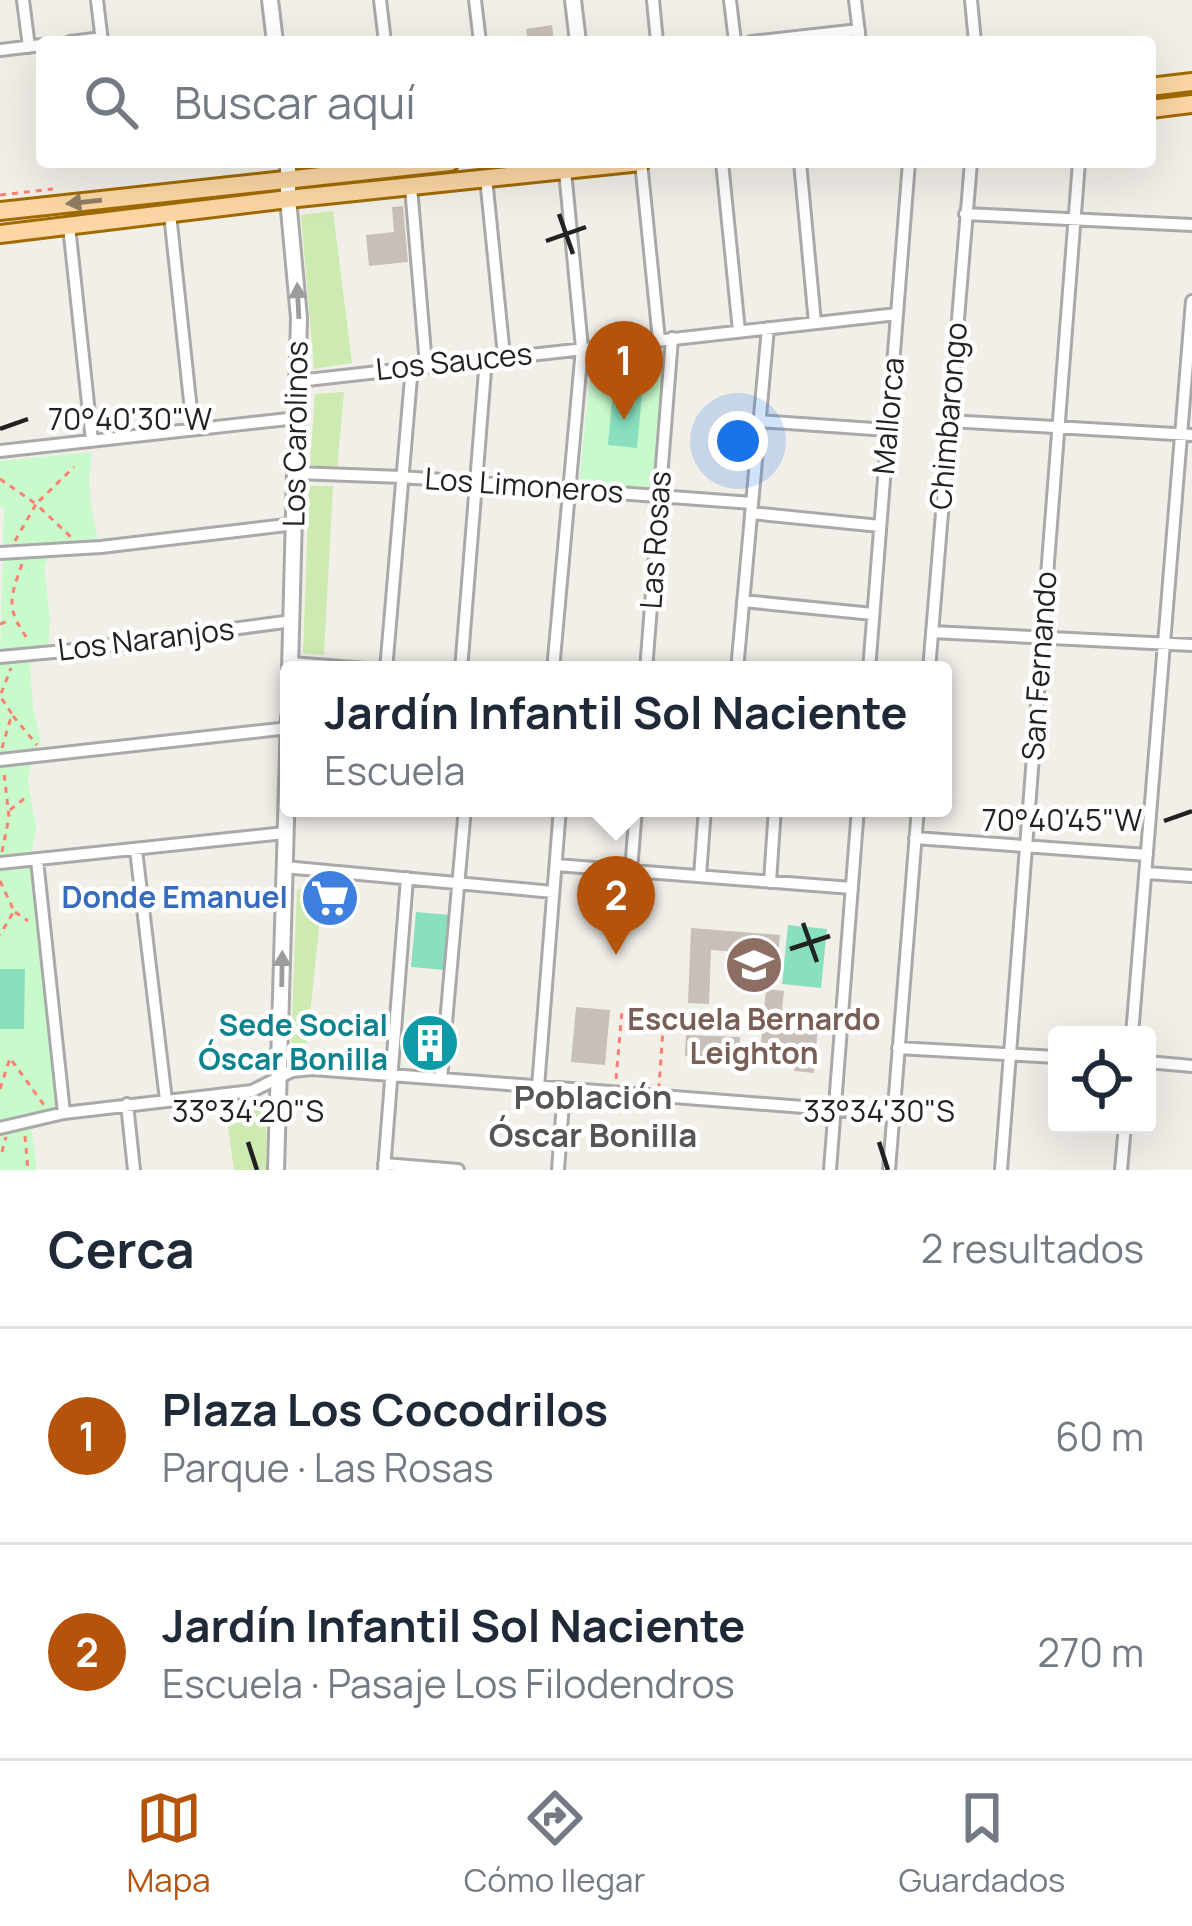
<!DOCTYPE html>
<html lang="es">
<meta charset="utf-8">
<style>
body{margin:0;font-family:Manrope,sans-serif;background:#f2f2f3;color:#1f2937}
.controls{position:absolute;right:36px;bottom:36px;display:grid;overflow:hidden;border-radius:12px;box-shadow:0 12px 48px #0002}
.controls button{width:108px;height:108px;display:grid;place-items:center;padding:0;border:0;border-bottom:3px solid #e0e1e3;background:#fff;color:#1f2937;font:60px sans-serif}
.you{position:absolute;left:738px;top:441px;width:42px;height:42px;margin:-30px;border:9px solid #fff;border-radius:50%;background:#1a73e8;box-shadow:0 0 0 18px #1a73e833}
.badge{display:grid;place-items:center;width:78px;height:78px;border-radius:50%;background:#b45309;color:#fff;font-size:39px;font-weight:700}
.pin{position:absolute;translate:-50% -99px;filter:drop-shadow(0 3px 6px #0008)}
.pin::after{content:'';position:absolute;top:63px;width:42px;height:36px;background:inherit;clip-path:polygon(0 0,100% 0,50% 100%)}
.popup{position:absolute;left:280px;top:661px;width:672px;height:156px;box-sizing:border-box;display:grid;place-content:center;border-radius:12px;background:#fff;filter:drop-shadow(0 3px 9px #0005);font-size:39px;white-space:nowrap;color:#747a83}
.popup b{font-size:45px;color:#1f2937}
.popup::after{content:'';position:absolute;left:50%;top:100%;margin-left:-24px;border:24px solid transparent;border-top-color:#fff}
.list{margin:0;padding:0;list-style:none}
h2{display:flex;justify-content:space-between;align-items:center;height:156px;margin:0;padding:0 48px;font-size:51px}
h2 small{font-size:39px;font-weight:400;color:#747a83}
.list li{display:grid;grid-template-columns:78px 1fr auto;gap:36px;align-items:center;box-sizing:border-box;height:216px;padding:0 48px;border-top:3px solid #e0e1e3}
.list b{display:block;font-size:45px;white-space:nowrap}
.list p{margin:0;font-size:39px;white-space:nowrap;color:#747a83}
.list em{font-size:39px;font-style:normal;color:#747a83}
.icon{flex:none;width:66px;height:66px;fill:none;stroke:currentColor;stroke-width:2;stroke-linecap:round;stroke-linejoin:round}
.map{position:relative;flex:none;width:1192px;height:1170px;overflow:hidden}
.search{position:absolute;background:#fff;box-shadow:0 12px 48px #0002;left:36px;right:36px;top:36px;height:132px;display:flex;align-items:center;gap:30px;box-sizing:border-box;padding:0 42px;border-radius:12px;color:#747a83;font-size:45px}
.sheet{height:588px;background:#fff}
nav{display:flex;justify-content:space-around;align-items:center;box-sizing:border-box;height:168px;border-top:3px solid #e0e1e3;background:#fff;font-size:33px;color:#747a83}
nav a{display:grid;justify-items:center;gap:6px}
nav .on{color:#b45309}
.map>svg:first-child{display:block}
.grass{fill:#cdebb0}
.park{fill:#c8facc}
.pitch{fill:#88e0be}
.building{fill:#c7bfb8}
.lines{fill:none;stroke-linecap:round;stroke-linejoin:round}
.minor-casing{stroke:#a9a9a9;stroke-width:16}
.tertiary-casing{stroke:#a9a9a9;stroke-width:20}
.primary-casing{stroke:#a06b00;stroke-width:22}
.path{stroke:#fa8072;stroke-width:3;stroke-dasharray:6 6;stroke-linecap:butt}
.minor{stroke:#fff;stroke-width:10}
.tertiary{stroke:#fff;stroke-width:14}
.primary{stroke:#fcd6a4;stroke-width:16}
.oneway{fill:#8f7c63}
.oneway2{fill:#9c9c9c}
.ticks{fill:none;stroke:#222;stroke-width:4.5}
.labels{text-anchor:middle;stroke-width:9;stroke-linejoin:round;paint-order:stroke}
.street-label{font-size:30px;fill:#222;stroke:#fff}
.shop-label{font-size:30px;font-weight:bold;fill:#366cbe;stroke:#fff;text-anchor:end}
.education-label{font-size:30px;font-weight:bold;fill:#785e54;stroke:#fff}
.culture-label{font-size:30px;font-weight:bold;fill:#0d838f;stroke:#fff;text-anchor:end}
.neighbourhood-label{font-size:33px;font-weight:bold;fill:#555;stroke:#fff}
.ticks-label{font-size:30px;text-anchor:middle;fill:#222;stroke:#fff;stroke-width:9;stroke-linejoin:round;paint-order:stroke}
</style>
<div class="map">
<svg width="1192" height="1170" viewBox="0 0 1192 1170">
<rect width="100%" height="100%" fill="#f2efe9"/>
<path class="grass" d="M333,211L352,363L314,369L301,215Z
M344,392L337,469L310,465L315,394Z
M309,486H333L324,655L303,653Z
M297,889L323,891L307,1043H291Z
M267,1106L266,1170H234L226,1113Z"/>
<path class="park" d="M666,350L659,488L579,482L592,358Z
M92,452C87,481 90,510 98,538L53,545L44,567L50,618L49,643L29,650L33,708L41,743L32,757L28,781L36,827L32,853L42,939L56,1108L30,1118L37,1170H0V661L4,508L0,507V461Z"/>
<path class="pitch" d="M613,390L642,393L637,448L608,445Z
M416,912L450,915L445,970L411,967Z
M788,925L827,929L821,988L782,984Z
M0,969H25L24,1029H0Z"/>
<path class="building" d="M552,25L554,42H528L526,29Z
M403,206L408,262L369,266L366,235L394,232L392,207Z
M691,928L780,935L778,955L711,950L709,1004L688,1003Z
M766,989L784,991L782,1009L819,1012L814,1073L794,1071L795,1067L745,1065V1060L685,1056L686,1035L740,1037V1043L761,1044Z
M576,1007L610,1010L605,1065L571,1062Z"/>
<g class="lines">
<g class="minor-casing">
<path id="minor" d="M23,0L29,47
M97,0L102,42
M380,0L385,42
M475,0L480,42
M653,0L657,42
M730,0L735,42
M855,0L860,42
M971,0L975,42
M70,42L102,38
M751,42L859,30
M0,50L42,45
M641,162L659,340
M722,162L739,331
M800,162L815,323
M486,178L504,356
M411,187L426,365
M170,214L193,429
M965,214L1192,225
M69,226L92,441
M298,381L897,314
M759,421L888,430
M949,421L1192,435
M0,451L297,418
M296,473L402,477L752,503
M751,513L880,526
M0,553L101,547L295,524
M743,601L873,614
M932,632L1192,645
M0,657L75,650L292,621
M291,663L379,670
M386,670L412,366
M461,670L486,358
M553,670L582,348L565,171
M646,670L672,338
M737,670L768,328
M869,670L909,162
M929,670L971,162
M0,760L289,728
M915,838L1147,855
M136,850L166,1100
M37,860L64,1113
M0,863L285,833
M556,865L852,888
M284,867L553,892
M631,871L636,808
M1146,873L1192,876
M700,876L705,808
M770,882L775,808
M1132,1035L1192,301
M898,1048L1057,1057
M1147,1062L1192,1066
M441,1079L465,808
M538,1087L560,808
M127,1104L134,1170
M0,1128L64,1113L252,1091L292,1071L313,1069L893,1114
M384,1164L458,1170
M384,1170L407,878
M558,1170L564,1089
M830,1170L858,808
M889,1170L918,808
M1001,1170L1079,162
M1121,1170L1125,1125"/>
</g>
<g class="tertiary-casing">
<path id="tertiary" d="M270,0L275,42
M573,0L578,42
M288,162V199L299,318L290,670
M276,1170L289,717"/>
</g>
<g class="primary-casing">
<path id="primary" d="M1150,87L1192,82
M1150,109L1192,104
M0,211L450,162
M0,234L288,199L641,162"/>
</g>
<path class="path" d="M0,195L53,189
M0,479L36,504L74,467
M15,541L36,504L72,538
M22,564C9,600 6,610 30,642
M0,624L11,620
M13,716L37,745
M2,748L12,714L0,696L11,668
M10,810L25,798
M2,852L9,817L4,773
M0,881L14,911L0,935
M15,912L28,921
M616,1079L622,1011L664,1014L659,1086
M0,1089L10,1058L44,1105
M25,1136L28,1170
M2,1152L6,1137"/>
<use href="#minor" class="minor"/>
<use href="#tertiary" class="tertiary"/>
<use href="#primary" class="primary"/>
</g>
<defs><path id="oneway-solid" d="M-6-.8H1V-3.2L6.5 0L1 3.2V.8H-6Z" transform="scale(3)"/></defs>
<use class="oneway" href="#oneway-solid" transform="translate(84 202) rotate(174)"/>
<g class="oneway2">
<use href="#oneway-solid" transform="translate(298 301) rotate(-93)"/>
<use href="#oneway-solid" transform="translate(282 969) rotate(-89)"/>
</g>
<path class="ticks" d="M559,214L573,254M546,241L586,227M0,429L28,419M1164,821L1192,811M803,923L817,962M790,949L830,936M248,1142L257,1170M879,1142L888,1170"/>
<defs>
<g id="supermarket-disc" transform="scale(3)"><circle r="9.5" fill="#3f7fe0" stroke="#fff"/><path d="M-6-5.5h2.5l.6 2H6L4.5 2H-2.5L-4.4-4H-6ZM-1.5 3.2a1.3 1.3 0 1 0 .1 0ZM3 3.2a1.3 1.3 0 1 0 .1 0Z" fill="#fff"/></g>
<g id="school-disc" transform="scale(3)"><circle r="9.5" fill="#8d6e63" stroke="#fff"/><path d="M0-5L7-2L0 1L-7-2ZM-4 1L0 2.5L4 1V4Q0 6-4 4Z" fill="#fff"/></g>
<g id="building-disc" transform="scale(3)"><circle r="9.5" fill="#0f9aa8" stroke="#fff"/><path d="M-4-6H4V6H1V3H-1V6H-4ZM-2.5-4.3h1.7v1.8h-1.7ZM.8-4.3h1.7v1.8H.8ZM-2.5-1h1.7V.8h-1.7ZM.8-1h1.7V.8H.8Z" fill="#fff"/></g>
</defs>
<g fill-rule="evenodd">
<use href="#supermarket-disc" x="330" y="898"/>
<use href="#school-disc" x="754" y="965"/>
<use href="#building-disc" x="430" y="1043"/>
</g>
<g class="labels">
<g class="street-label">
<text transform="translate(454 362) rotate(-6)" y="10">Los Sauces</text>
<text transform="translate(889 416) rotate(-85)" y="10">Mallorca</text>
<text transform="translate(949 416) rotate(-85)" y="10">Chimbarongo</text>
<text transform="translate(296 434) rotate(-89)" y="10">Los Carolinos</text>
<text transform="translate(524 486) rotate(4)" y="10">Los Limoneros</text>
<text transform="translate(656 540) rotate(-86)" y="10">Las Rosas</text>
<text transform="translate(146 640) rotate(-7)" y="10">Los Naranjos</text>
<text transform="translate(1040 666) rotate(-86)" y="10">San Fernando</text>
</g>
<g class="shop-label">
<text x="288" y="908">Donde Emanuel</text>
</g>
<g class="education-label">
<text x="754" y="1030">Escuela Bernardo<tspan x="754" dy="34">Leighton</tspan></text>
</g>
<g class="culture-label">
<text x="388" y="1036">Sede Social<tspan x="388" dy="34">Óscar Bonilla</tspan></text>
</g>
<g class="neighbourhood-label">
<text x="593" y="1109">Población<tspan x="593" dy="38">Óscar Bonilla</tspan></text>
</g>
</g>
<g class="ticks-label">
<text x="130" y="430">70°40'30"W</text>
<text x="1062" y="831">70°40'45"W</text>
<text x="248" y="1122">33°34'20"S</text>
<text x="879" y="1122">33°34'30"S</text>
</g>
</svg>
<div class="controls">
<button><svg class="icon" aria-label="locate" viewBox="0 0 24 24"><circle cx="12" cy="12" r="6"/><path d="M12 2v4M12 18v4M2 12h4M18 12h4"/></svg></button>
</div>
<div class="you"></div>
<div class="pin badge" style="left:624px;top:420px">1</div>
<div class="pin badge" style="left:616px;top:955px">2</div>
<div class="popup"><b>Jardín Infantil Sol Naciente</b>Escuela</div>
<div class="search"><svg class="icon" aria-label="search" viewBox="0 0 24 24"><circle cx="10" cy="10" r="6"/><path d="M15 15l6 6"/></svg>Buscar aquí</div>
</div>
<section class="sheet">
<h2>Cerca<small>2 resultados</small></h2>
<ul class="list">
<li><span class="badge">1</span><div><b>Plaza Los Cocodrilos</b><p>Parque · Las Rosas</p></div><em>60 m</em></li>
<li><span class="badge">2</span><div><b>Jardín Infantil Sol Naciente</b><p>Escuela · Pasaje Los Filodendros</p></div><em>270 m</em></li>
</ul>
</section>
<nav>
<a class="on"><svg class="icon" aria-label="map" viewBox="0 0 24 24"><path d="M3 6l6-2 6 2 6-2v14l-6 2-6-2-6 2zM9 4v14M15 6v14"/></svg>Mapa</a>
<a><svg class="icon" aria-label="directions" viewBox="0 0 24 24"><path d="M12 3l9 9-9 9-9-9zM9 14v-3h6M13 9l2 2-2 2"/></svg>Cómo llegar</a>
<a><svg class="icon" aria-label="saved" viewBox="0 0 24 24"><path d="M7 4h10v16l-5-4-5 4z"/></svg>Guardados</a>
</nav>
